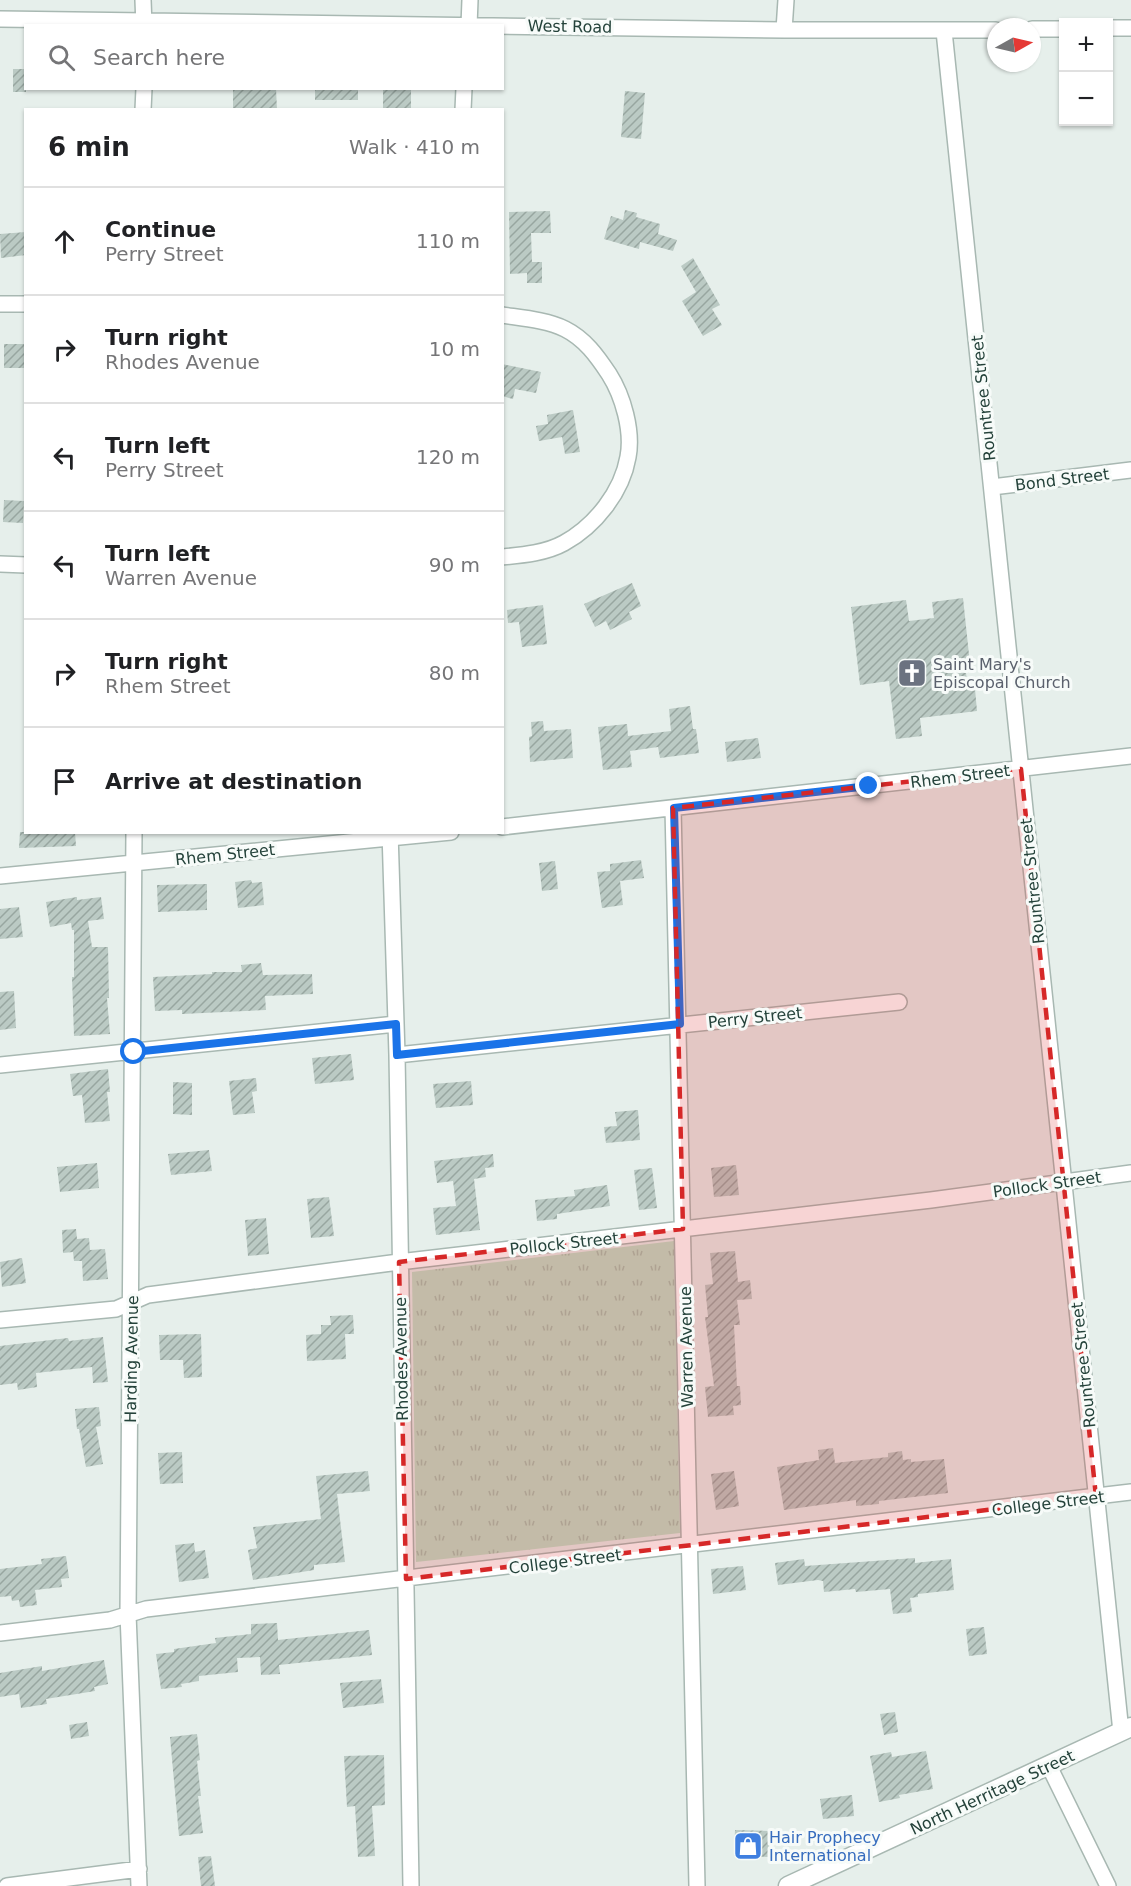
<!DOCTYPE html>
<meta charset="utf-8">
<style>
body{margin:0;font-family:"DejaVu Sans",sans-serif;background:#f6f6f6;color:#202124}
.controls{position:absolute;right:18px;top:18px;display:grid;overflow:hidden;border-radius:0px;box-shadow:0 2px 4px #0004}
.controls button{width:54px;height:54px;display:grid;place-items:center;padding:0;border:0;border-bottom:2px solid #e0e0e0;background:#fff;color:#202124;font:30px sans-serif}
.compass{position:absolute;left:987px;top:18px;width:54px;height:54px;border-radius:50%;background:#fff;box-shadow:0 2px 4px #0004;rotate:82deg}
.stop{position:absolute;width:18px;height:18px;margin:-14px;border:4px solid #1a73e8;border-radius:50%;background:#fff}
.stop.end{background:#1a73e8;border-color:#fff;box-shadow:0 2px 6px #0008}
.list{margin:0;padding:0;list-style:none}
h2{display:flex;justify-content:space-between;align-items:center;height:78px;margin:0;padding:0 24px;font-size:26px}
h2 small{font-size:20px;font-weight:400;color:#757577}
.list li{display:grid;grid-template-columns:39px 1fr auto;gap:18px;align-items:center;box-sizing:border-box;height:108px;padding:0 24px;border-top:2px solid #e0e0e0}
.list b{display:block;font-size:22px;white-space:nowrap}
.list p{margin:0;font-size:20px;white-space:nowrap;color:#757577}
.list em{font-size:20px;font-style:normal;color:#757577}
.icon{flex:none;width:33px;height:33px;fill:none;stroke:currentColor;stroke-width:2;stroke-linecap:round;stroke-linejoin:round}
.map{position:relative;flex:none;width:1131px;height:1886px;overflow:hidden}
.search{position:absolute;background:#fff;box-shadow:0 2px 4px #0004;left:24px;top:24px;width:480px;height:66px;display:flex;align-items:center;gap:15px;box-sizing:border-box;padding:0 21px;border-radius:0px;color:#757577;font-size:22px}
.panel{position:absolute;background:#fff;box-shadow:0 2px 4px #0004;left:24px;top:108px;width:480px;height:726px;border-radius:0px}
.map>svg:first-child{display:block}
.grass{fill:url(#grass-tufts)}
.building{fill:url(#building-hatch)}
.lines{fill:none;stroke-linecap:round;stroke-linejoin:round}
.minor-casing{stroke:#a8b8b2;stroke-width:18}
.tertiary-casing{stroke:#a8b8b2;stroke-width:21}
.minor{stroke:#fff;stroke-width:15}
.tertiary{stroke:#fff;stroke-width:18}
.route{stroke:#1a73e8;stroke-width:8}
.marked{fill:#d62828;fill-opacity:0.2;stroke:#d62828;stroke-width:4.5;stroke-dasharray:12 8;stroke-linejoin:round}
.labels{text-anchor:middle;stroke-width:6;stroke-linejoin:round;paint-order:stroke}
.street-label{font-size:16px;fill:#24423a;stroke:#f7fbf9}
.worship-label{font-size:16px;fill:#5b616d;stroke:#f7fbf9;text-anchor:start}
.shop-label{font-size:16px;fill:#366cbe;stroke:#f7fbf9;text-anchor:start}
</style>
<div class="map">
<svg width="1131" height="1886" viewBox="0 0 1131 1886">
<defs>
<pattern id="grass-tufts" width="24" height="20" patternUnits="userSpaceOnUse" patternTransform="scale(1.5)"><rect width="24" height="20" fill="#bfe0c8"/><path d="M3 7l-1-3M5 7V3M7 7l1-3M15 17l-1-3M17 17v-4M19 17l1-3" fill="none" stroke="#a4c1ad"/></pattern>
<pattern id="building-hatch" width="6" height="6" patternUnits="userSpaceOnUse" patternTransform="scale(1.5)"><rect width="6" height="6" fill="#bbcac4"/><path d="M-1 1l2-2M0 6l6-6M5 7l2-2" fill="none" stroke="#98a6a0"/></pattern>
</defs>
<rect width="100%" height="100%" fill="#e6efeb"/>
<path class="grass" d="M674,1241L680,1533L416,1562L412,1272Z"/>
<path class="building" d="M13,69H26V92H13Z
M233,88H276L277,110H233Z
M315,88H358V100H315Z
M383,88H411V110H383Z
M625,91L645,93L641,139L621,137Z
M625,210L637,213L636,217L660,224L658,234L677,240L673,251L640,242L639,249L604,239L611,216L623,220Z
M550,211L551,233H531L532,262H542V283H527V273L510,274L509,212Z
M26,232V255L1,258L0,234Z
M693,258L720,305L712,309L722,325L703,336L682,301L696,292L681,266Z
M4,344H26V368H4Z
M502,364L541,372L536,393L515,389L513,399L502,396Z
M573,410L580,452L565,454L562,437L539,441L536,426L548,424L547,415Z
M4,500L24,501L23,523L3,522Z
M632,583L641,606L629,612L632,619L610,630L606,621L595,627L584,604Z
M963,598L970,664H965L968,690L975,689L977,711L920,718L922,736L896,739L889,681L860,685L851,607L906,600L909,621L934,618L932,602Z
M543,605L547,644L522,647L519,622L508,623L507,610Z
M690,706L693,729H696L699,753L660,758L658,747L630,751L632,767L603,770L598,727L627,724L628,736L671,731L669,709Z
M543,721L544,731L571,729L573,758L530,762L529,737L532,736L531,722Z
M758,738L761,758L727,762L725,742Z
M20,832H75L76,846L19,848Z
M641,860L644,878L620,881L623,905L602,908L597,872L610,871V864Z
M555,861L558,889L542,891L539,863Z
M251,880L252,883L262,882L264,905L238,908L235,882Z
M207,884V910L158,912L157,885Z
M77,897V900L101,897L104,919L88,921L92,947H108L109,998H107L110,1034L74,1036L72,977H74V930H72L71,923L50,927L46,902Z
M19,907L23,937L0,939V909Z
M261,963L263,975L312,974L313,994L265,996L266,1010L182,1014V1010L155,1011L153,977L212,974V972H242L241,965Z
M14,991L16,1028L0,1030V992Z
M351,1054L354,1080L315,1084L312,1058Z
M108,1069L110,1092H107L110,1121L85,1123L82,1095L73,1096L70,1074Z
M256,1078L257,1091L252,1092L255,1113L233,1115L229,1081Z
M471,1081L473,1105L436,1108L433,1084Z
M173,1082L192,1083V1115L173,1114Z
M638,1110L640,1140L606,1143L604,1127L617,1126L615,1112Z
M209,1150L212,1171L171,1175L168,1154Z
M493,1154L494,1167L485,1168L486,1177L474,1179L480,1230L436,1235L433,1208L456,1206L453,1181L437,1183L434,1161Z
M97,1163L99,1188L60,1192L57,1167Z
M736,1165L739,1195L714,1197L711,1168Z
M652,1168L657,1208L639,1210L634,1170Z
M607,1185L610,1206L557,1214V1219L537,1221L535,1200L575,1196L574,1190Z
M329,1197L334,1236L311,1238L307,1199Z
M266,1218L269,1254L248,1256L245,1220Z
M76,1229L77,1239L89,1238L90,1250L105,1249L108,1279L83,1281L82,1261H74L73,1252L63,1253L62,1230Z
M735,1251L738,1282L750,1280L752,1299L737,1300L740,1325H734L737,1386H740L741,1405L733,1406L734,1415L708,1417L705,1387L714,1386L705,1317H708L705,1285L713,1284L710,1253Z
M22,1258L26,1283L2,1287L0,1262Z
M353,1315L354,1334H345L346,1359L307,1361L306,1335L321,1334V1325H331L330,1316Z
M201,1334L202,1377L184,1378L183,1360H160L159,1335Z
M103,1337L108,1382L93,1383L92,1367L36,1373L37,1387L18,1390L17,1383L0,1385V1346L68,1338L69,1341Z
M99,1407L101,1426L96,1427L103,1464L86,1467L79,1429H77L75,1409Z
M833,1448L835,1463L888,1457V1453L902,1451L903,1460L911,1459V1462L944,1459L948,1493L879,1501V1504L856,1506V1500L784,1510L777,1467L819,1460L818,1450Z
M182,1452L183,1483L160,1484L158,1453Z
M368,1471L370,1491L337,1494L345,1562L314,1565V1570L253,1580L248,1550L257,1548L253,1527L321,1519L316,1476Z
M734,1471L739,1506L716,1510L711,1474Z
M194,1543L195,1552L205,1550L209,1578L179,1582L175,1545Z
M66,1556L69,1578L61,1579L62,1587L35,1590L37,1605L20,1607L19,1600L12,1601L11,1596L0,1597V1569L42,1564L41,1559Z
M915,1558V1563L951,1559L954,1590L918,1594V1597L910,1598L912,1612L893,1614L890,1589L856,1592L855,1589L824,1592L823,1581L818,1580L778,1585L775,1563L804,1559L805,1566Z
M743,1566L746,1590L713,1594L711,1569Z
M277,1623L278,1640L369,1630L372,1655L279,1665L280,1674L261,1675L260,1657L237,1658L238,1672L199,1676V1681L181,1684L182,1687L161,1689L156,1654L174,1652V1649L216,1643L215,1638L251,1634V1624Z
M984,1627L987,1654L969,1656L966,1629Z
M104,1660L108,1684L94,1687L95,1691L46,1699L47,1704L21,1708L19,1694L0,1697V1673L42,1666V1671Z
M381,1679L384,1703L343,1708L340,1683Z
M895,1712L898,1732L884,1735L880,1714Z
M87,1722L89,1736L71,1739L69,1725Z
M197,1734L200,1760L197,1761L201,1796H198L203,1833L179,1836L170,1737Z
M926,1751L933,1789L899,1795L900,1798L879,1802L870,1756L891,1752L892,1757Z
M384,1755L385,1805L372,1806L375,1856L358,1857L355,1806L347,1807L344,1756Z
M852,1795L854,1816L823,1819L820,1799Z
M735,1830L770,1831L769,1857L734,1856Z
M211,1856L215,1886H201L198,1857Z"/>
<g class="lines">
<g class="minor-casing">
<path id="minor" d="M143,0L144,26
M0,19L784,30H996
M469,26L470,0
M1108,28H1131
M1032,29H1064
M784,30L786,0
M944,31L1121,1732
M143,110L144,88
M463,110L464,88
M0,304H26
M502,315C522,318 547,320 565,329C585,339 597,356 609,374C623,396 633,431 628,457C622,492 595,526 564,543C546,553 523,555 502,557
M992,487L1131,470
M0,564L26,565
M673,808L697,1886
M502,827L1131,756
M134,832L128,1614L139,1886
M390,832L397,1055L411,1886
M0,876L451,832
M397,1055L899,1002
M0,1065L396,1024
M0,1320L116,1309L148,1295L399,1262L931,1200L1131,1173
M0,1633L110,1620L146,1609L1131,1492
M1049,1766L1108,1886
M7,1886L139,1869"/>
</g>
<g class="tertiary-casing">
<path id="tertiary" d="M788,1886L1131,1727"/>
</g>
<use href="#minor" class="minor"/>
<use href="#tertiary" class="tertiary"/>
</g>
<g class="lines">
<path class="route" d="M134,1052L396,1024L397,1055L680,1024L674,808L869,786"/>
</g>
<path class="marked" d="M1021,769L1096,1497L406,1579L399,1262L683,1229L673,808Z"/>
<defs>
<g id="church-square" transform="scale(1.5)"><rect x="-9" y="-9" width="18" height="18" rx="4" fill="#6b7280" stroke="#f7fbf9"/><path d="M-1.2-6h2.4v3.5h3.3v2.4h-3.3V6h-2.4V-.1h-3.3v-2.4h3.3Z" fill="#fff"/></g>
<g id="shop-square" transform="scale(1.5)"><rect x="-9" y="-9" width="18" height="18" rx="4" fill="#3f7fe0" stroke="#f7fbf9"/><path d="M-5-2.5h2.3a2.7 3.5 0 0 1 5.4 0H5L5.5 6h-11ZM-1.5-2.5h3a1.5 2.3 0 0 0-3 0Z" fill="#fff"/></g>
</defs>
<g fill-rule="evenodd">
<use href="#church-square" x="912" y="673"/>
<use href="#shop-square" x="748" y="1846"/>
</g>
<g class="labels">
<g class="street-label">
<text transform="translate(570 26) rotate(1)" y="6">West Road</text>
<text transform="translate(983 398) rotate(-96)" y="6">Rountree Street</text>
<text transform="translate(1062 479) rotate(-7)" y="6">Bond Street</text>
<text transform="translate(960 776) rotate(-7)" y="6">Rhem Street</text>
<text transform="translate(225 854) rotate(-6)" y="6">Rhem Street</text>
<text transform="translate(1032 881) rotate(-96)" y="6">Rountree Street</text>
<text transform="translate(755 1017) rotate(-6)" y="6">Perry Street</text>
<text transform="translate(1047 1184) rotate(-8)" y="6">Pollock Street</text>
<text transform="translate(564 1243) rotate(-6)" y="6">Pollock Street</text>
<text transform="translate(686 1347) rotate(-91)" y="6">Warren Avenue</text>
<text transform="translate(131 1359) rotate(-89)" y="6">Harding Avenue</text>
<text transform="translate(401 1359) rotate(-91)" y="6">Rhodes Avenue</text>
<text transform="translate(1083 1365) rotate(-96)" y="6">Rountree Street</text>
<text transform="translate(1048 1503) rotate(-7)" y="6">College Street</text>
<text transform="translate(565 1561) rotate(-7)" y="6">College Street</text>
<text transform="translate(992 1792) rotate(-25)" y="6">North Herritage Street</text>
</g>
<g class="worship-label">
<text x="933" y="670">Saint Mary's<tspan x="933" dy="18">Episcopal Church</tspan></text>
</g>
<g class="shop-label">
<text x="769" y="1843">Hair Prophecy<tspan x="769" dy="18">International</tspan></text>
</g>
</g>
</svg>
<div class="controls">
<button>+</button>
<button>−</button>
</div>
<svg class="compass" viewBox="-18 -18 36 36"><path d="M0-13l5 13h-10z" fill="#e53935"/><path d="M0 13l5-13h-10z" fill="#757577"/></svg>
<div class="stop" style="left:134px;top:1052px"></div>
<div class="stop end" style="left:869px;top:786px"></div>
<div class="search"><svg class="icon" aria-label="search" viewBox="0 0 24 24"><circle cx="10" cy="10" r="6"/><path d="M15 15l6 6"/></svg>Search here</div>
<section class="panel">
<h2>6 min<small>Walk · 410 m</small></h2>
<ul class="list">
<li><svg class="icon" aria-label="ahead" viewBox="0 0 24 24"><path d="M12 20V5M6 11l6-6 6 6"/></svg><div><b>Continue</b><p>Perry Street</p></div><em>110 m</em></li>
<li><svg class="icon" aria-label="right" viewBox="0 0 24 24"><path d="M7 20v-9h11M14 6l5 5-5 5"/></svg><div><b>Turn right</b><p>Rhodes Avenue</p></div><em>10 m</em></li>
<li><svg class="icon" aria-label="left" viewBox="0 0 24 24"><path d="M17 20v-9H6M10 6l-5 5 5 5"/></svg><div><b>Turn left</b><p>Perry Street</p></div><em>120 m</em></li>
<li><svg class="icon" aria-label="left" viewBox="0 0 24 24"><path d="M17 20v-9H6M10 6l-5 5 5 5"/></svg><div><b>Turn left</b><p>Warren Avenue</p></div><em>90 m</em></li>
<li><svg class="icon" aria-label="right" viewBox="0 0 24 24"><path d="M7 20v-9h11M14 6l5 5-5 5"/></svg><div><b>Turn right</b><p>Rhem Street</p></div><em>80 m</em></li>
<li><svg class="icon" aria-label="arrive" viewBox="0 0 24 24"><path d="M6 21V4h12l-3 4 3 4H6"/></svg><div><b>Arrive at destination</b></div></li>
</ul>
</section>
</div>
